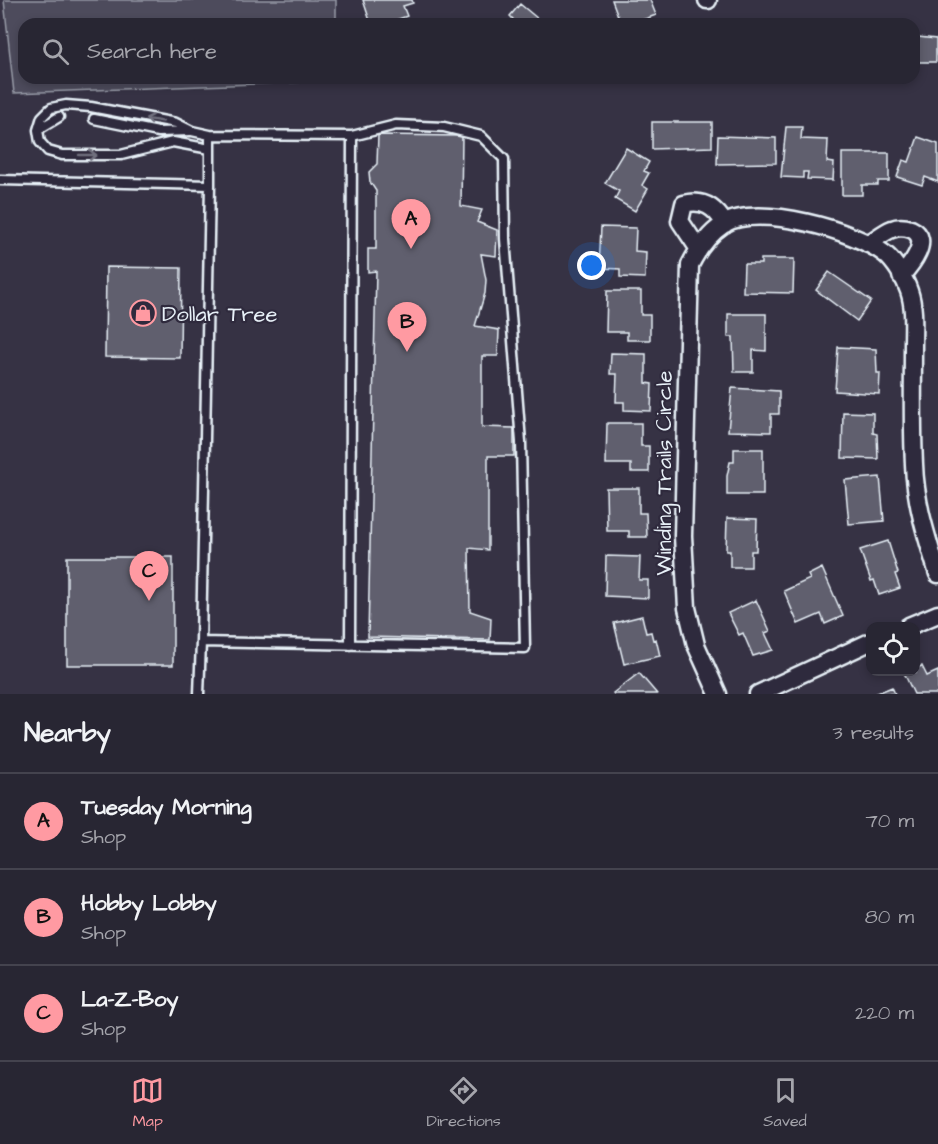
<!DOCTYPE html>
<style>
body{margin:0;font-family:"Architects Daughter",sans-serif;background:#302e3b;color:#f1f3f6}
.controls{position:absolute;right:18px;bottom:18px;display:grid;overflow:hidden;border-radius:12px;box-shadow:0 3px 9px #0003}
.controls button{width:54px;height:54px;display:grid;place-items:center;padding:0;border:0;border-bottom:2px solid #44434e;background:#282633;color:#f1f3f6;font:30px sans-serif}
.you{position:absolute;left:592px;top:266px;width:21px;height:21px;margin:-15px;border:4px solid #fff;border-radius:50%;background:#1a73e8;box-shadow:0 0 0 9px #1a73e833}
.badge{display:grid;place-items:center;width:39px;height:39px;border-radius:50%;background:#ff9aa2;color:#111;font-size:20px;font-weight:700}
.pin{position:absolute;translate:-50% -50px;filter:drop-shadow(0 2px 3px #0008)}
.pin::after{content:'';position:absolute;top:32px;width:21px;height:18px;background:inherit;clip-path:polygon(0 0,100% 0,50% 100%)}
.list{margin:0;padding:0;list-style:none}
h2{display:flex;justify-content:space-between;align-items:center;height:78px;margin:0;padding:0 24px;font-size:26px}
h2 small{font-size:20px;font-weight:400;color:#a5a5ac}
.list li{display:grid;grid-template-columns:39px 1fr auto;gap:18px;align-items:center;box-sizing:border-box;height:96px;padding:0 24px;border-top:2px solid #44434e}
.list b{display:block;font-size:22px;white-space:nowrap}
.list p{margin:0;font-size:20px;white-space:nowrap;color:#a5a5ac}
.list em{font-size:20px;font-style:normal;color:#a5a5ac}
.icon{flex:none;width:33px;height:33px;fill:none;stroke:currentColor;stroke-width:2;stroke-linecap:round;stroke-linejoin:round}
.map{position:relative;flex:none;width:938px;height:694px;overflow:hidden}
.search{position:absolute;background:#282633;box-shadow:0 3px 9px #0003;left:18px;right:18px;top:18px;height:66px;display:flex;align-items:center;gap:15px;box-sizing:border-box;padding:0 21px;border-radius:18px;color:#a5a5ac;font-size:22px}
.sheet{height:366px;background:#282633}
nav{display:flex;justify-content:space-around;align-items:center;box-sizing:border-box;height:84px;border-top:2px solid #44434e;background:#282633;font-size:16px;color:#a5a5ac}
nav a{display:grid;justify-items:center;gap:3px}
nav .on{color:#ff9aa2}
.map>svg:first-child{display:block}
.green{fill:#4d4b5c;stroke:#9a9eaa;stroke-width:1.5}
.building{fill:#605e6e;stroke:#e8f1f8;stroke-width:1.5}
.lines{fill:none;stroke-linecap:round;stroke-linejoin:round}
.service-casing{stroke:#e8f1f8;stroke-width:13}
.minor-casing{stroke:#e8f1f8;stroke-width:21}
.service{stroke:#2f2a3d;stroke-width:8}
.minor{stroke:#2f2a3d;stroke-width:16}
.oneway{stroke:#70707e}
.labels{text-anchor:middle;stroke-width:4.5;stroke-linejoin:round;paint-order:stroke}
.poi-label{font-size:22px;fill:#e8f1f8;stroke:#2f2a3d;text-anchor:start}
.street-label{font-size:22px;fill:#e8f1f8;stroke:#2f2a3d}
</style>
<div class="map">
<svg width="938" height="694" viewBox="0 0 938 694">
<rect width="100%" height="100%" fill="#363244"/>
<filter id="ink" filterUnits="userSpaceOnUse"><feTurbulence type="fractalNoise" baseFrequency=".0167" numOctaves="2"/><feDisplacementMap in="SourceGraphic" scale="12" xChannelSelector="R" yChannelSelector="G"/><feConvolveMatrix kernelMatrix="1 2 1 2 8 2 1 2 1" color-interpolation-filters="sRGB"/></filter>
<g filter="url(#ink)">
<path class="green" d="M4,0H336V24H24V78H335V81L14,93Z"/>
<path class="building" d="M363,0H412L413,3L403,6L407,16L385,24H371Z
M612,0H650L656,15L631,24H621Z
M520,4L544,24H509L513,19L510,16Z
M918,37L936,39V62H914V40H918Z
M652,122H712V147L652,149Z
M786,127H802L801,139L828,140L827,162L834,163L833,180L807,179L808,172H803V178L781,177Z
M378,135L462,136L461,206L482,210L477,222L497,230L496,256L481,254L486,280L485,293L475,326L499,330L498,356H482V427L514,428V456H488V550L469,548L470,611L491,618L490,640L368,637L376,271L368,272V249H376V191L370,182L369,172L377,164Z
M718,136L776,138V163L717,164Z
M918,137L938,144V182L925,177L922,185L897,177L903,160L909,162Z
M626,148L649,162L644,171L649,173L642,185L648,189L635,211L615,199L619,191L605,183Z
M842,153H889V181H878V185H862V195H842Z
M601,227L636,228L635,251L646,252L645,278L620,277V269L599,268Z
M761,259H794L793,293L743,292L744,264H761Z
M106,267L181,268L180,358L105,357Z
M829,272L871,301L857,321L816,290Z
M607,291H641V315H650V340H627V332H606Z
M728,314H766V351L753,350V372H734L733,337H728Z
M838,347L876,349L877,373H880L879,394L835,391Z
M611,353L646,354V383L652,384L651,411L624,410V402H616L617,374H610Z
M732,388L779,391V414H771V432L728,431Z
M843,412L873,413V433L877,434L878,459L842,458Z
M607,423H641V446H649V472H631V464H606Z
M734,449H763V495H727V476L730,462H734Z
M880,477L884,521L849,524L845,480Z
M606,488H639V513H646L647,537H629V531H607Z
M727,518L757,519L756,551H751V567H730V551H726Z
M888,541L898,573L895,574L900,588L879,595L874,580L871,581L860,550Z
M606,556L640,557L639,580H648V598L605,596Z
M67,557H173V665H67Z
M822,568L843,616L825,624L821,614L798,624L784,591L810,579L808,575Z
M756,600L770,631L765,633L773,650L753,656L743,633L739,635L728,613Z
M642,616L646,633L651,632L653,640L656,639L660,656L624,664L614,623Z
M922,666L927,676L938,671V694H914L904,673L916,672V668Z
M639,673L657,694H614L613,693Z
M892,687L895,694H875Z"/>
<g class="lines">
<g class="service-casing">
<path id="service" d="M94,119L158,132L191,131
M39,129L59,117
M210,135V185
M0,180L210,185L201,642L525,648L521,442L505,239L504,159L481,136L444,127L396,125L352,136L210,135L192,131L176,123L91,107L66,105L51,108L42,117L38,130L40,142L48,151L62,155H121L173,142L210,149
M350,645L352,136
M199,694L201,642"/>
</g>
<g class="minor-casing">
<path id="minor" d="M707,0H708
M868,244C876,239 884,232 892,229C899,226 905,227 911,229C933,239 910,266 901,276
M698,248L680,221L684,204C703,199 715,207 725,224
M909,626L938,614
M718,694L696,645L687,608L683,536L690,265C698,249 709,234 724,224C758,203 856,231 885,254C895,262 905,279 909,291C915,308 913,328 913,345C913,385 912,424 914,464C915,502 927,538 938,574
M758,694L870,642"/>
</g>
<use href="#service" class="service"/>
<use href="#minor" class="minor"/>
</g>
<defs><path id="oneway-shaft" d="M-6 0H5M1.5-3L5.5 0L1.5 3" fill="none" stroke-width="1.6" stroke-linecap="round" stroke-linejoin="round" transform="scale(1.5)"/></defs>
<g class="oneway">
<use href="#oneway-shaft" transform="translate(154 120) rotate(-170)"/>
<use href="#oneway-shaft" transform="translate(88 155)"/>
</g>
</g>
<defs>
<g id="shop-ring" transform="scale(1.35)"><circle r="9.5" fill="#2f2a3d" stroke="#ff9aa2" stroke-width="1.5"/><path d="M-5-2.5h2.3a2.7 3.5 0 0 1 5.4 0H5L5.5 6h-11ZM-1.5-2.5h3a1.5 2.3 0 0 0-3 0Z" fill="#ff9aa2"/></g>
</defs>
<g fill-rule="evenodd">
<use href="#shop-ring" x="143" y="313"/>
</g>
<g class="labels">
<g class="poi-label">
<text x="162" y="321">Dollar Tree</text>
</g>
<g class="street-label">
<text transform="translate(663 473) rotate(-90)" y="8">Winding Trails Circle</text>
</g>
</g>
</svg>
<div class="controls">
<button><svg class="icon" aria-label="locate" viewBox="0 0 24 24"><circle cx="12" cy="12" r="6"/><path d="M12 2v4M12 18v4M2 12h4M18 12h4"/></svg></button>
</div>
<div class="you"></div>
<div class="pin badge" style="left:411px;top:249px">A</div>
<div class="pin badge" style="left:407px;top:352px">B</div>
<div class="pin badge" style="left:149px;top:601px">C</div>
<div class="search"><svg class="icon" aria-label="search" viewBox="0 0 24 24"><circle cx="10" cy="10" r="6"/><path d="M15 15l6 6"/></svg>Search here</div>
</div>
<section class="sheet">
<h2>Nearby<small>3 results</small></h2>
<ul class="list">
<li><span class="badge">A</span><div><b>Tuesday Morning</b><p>Shop</p></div><em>70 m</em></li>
<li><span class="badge">B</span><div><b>Hobby Lobby</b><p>Shop</p></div><em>80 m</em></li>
<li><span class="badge">C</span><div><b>La-Z-Boy</b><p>Shop</p></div><em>220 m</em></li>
</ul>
</section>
<nav>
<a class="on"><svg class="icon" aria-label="map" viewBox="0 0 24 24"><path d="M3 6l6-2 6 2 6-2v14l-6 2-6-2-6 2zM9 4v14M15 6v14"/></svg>Map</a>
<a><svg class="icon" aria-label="directions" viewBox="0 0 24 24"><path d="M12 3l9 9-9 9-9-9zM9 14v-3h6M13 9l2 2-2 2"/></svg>Directions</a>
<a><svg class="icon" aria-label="saved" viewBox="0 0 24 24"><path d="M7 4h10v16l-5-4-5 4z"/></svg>Saved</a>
</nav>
